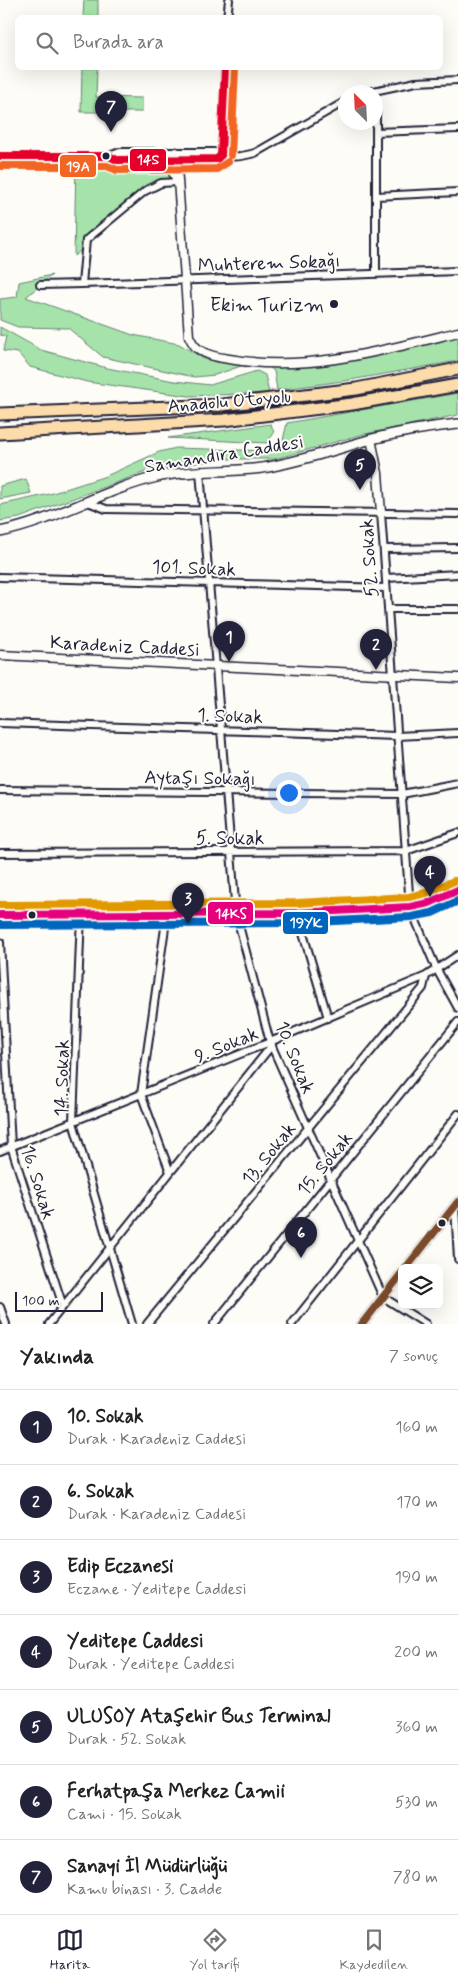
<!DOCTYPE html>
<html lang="tr">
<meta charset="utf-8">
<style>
body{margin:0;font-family:Mynerve,sans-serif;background:#f6f6f6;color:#222}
.controls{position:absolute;right:15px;bottom:15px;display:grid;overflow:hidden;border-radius:8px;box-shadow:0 5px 20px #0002}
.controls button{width:45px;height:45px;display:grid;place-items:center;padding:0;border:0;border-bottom:1px solid #e0e0e0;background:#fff;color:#222;font:25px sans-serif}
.compass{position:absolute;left:338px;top:85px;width:45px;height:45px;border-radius:50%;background:#fff;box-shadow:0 5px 20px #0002;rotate:336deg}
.scale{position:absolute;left:15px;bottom:12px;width:88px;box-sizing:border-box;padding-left:5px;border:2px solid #22223b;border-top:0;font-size:14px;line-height:18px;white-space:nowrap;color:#22223b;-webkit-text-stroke:4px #fdfcf7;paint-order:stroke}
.you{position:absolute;left:288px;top:792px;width:18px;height:18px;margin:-12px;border:4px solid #fff;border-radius:50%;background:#1a73e8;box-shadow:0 0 0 8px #1a73e833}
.badge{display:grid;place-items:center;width:32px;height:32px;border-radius:50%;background:#22223b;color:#fff;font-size:16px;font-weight:700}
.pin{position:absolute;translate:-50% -41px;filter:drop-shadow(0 1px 2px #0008)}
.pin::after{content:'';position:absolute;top:26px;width:18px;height:15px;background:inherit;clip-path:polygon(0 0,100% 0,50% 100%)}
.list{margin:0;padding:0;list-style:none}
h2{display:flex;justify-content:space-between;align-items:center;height:65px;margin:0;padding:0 20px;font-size:21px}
h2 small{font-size:16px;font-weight:400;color:#767676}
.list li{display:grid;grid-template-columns:32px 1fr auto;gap:15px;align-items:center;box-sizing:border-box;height:75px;padding:0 20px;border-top:1px solid #e0e0e0}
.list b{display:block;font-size:19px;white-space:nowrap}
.list p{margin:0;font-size:16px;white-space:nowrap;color:#767676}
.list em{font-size:16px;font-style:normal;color:#767676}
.icon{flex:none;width:28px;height:28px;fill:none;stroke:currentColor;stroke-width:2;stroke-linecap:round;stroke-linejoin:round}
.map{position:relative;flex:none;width:458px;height:1324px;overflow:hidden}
.search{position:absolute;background:#fff;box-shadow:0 5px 20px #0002;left:15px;right:15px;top:15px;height:55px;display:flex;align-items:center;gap:12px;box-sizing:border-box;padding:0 18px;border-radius:8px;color:#767676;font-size:19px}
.sheet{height:590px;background:#fff}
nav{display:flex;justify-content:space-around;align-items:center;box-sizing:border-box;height:70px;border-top:1px solid #e0e0e0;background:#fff;font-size:14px;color:#767676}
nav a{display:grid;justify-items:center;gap:2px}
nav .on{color:#22223b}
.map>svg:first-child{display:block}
.green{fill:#a6e3aa;stroke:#648272}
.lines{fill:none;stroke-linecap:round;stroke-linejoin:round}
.minor-tunnel{stroke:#d1d0d1;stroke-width:6;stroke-dasharray:6 3;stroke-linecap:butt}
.minor-casing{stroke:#22223b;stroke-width:10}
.tertiary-casing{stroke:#22223b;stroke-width:11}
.secondary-casing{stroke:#22223b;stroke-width:12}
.motorway-casing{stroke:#22223b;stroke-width:15}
.minor{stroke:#fdfcf7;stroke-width:6}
.tertiary{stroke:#fdfcf7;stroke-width:8}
.secondary{stroke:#fdfcf7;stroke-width:9}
.motorway{stroke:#fddcac;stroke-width:11}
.bus-1-casing{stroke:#fdfcf7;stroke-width:11}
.bus-2-casing{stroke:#fdfcf7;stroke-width:11}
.bus-3-casing{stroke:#fdfcf7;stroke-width:11}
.bus-4-casing{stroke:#fdfcf7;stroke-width:11}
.bus-5-casing{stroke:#fdfcf7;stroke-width:11}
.bus-6-casing{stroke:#fdfcf7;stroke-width:11}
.bus-1{stroke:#e4002b;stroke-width:8}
.bus-2{stroke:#e5007d;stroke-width:8}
.bus-3{stroke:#0065bd;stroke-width:8}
.bus-4{stroke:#e29906;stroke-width:8}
.bus-5{stroke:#f26522;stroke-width:8}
.bus-6{stroke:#7a4b2a;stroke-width:8}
.bus-dot{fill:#22223b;stroke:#fdfcf7;stroke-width:2}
.labels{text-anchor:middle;stroke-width:4;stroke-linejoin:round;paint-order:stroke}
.street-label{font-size:19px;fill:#22223b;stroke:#fdfcf7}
.poi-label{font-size:19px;fill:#22223b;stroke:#fdfcf7;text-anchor:end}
.line-badge{stroke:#fdfcf7;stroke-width:2}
.badge-label{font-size:14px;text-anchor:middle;font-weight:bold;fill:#fff}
</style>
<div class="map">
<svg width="458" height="1324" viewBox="0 0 458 1324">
<rect width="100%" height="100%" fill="#fdfcf7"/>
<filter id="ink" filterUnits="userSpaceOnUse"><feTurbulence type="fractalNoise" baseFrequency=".02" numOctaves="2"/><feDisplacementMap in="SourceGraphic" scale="10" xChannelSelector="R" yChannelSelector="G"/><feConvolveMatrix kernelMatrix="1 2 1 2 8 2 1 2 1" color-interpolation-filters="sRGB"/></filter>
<g filter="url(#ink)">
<path class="green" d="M84,0H98V17H83Z
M82,68H97L96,97L142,98V112H81Z
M76,163L165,166L175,180L160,181L84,239L82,249L74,256Z
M52,275L26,297L133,335L179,344L206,360L244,365L215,375L194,377L103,357L68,328L18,327L0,320V299L17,297L19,282Z
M0,327L41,350L107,368L174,381L210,385L257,371L265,375L269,393L189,396L87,382L30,367L18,353L3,351L6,336L0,335Z
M458,334V361L350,380L277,390L274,371L266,364L330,365Z
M458,393V415L360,435L275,459H221L148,471L19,518L0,521V505L50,494L106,476L159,452L176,448L272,451L283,440L287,423Z
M271,424L274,433L267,443L168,438Z
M26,479L31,493L0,499V486Z"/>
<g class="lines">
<path class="minor-tunnel" d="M273,389L279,423"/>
<g class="minor-casing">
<path id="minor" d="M227,18L229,0
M369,92L416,82L458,80
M376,110V273
M376,132L458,129
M221,155L225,68
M0,156H109L117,160L217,159L221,155
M109,156L120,152H214C228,159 240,157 255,153L346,101
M178,182L161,183L145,191L86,240L82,284L458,271
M376,196L458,192
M40,285L82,284
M200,471L236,914L270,1042L383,1297L426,1324
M88,502L106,509L458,514
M381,513L410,907L436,968L458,1008
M384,549L458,548
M0,577L386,588
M386,578L458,574
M388,609H458
M0,723L397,736L458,733
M0,790L402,794L458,783
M0,853L406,851L458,833
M297,913L328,1018
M81,914L73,1122L132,1324
M167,914L141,1094L170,1172
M0,942L11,1146L63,1306
M0,1151L270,1042L426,976L458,955
M455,1206L458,1259
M0,1307L6,1324
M49,1324L272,1045
M147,1324L423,988L426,976
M214,1324L458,1022
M292,1324L458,1114"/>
</g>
<g class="tertiary-casing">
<path id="tertiary" d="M166,152V160L176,178
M176,152L189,336C191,340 193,345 197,348C207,356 218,357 229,359C305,373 385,350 458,332
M371,439L378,473L381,513
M0,655L458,678
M0,915L297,913L410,907L429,903L458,890
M406,1268L458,1202
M362,1324L402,1273"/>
</g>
<g class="secondary-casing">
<path id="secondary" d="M0,532C55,521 102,490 157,477C192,469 227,473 262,468C300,462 336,449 372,439C400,432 429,427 458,424"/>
</g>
<g class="motorway-casing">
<path id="motorway" d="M0,414L222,405L356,389L458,369
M0,433L224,420L352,404L458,385"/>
</g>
<use href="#minor" class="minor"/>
<use href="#tertiary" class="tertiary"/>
<use href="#secondary" class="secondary"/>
<use href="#motorway" class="motorway"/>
<g class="bus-1-casing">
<path id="bus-1" d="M221,155L225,68
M0,156H109L117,160L217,159L221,155"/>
</g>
<g class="bus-2-casing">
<path id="bus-2" d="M0,915L297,913L410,907L429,903L458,890"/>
</g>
<g class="bus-3-casing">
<path id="bus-3" d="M0,925L298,923L411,917L432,913L458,901"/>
</g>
<g class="bus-4-casing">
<path id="bus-4" d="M0,905L297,903L409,897L426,893L454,881"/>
</g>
<g class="bus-5-casing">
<path id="bus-5" d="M231,155L235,68
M0,166H107L117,170L217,169L228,162"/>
</g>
<g class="bus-6-casing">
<path id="bus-6" d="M406,1268L458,1202
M362,1324L402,1273"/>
</g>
<use href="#bus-1" class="bus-1"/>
<use href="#bus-2" class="bus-2"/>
<use href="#bus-3" class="bus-3"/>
<use href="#bus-4" class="bus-4"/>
<use href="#bus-5" class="bus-5"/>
<use href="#bus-6" class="bus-6"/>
</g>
</g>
<g class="bus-dot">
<circle cx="106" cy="156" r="4.5"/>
<circle cx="334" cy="304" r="5"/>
<circle cx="32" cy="915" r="4.5"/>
<circle cx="442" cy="1223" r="4.5"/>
</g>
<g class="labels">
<g class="street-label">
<text transform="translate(269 262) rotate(-2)" y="7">Muhterem Sokağı</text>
<text transform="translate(229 400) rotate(-5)" y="7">Anadolu Otoyolu</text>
<text transform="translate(224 453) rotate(-9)" y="7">Samandıra Caddesi</text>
<text transform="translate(368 558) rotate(-94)" y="7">52. Sokak</text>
<text transform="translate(194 567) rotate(2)" y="7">101. Sokak</text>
<text transform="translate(125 645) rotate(3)" y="7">Karadeniz Caddesi</text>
<text transform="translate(230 715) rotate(2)" y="7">1. Sokak</text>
<text transform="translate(200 777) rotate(1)" y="7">Aytaşı Sokağı</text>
<text x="230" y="844">5. Sokak</text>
<text transform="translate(226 1044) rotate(-22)" y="7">9. Sokak</text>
<text transform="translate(296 1057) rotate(68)" y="7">10. Sokak</text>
<text transform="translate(61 1078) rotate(-89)" y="7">14. Sokak</text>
<text transform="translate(268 1153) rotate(-51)" y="7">13. Sokak</text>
<text transform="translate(324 1163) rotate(-51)" y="7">15. Sokak</text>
<text transform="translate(39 1182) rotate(73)" y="7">16. Sokak</text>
</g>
<g class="poi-label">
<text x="324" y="311">Ekim Turizm</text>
</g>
</g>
<g class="line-badge">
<rect x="129" y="148" width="38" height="24" rx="5" fill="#e4002b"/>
<rect x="59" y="154" width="38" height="24" rx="5" fill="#f26522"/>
<rect x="207" y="901" width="47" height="24" rx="5" fill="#e5007d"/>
<rect x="282" y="911" width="47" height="24" rx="5" fill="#0065bd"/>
</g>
<g class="badge-label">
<text x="148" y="164">14S</text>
<text x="78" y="171">19A</text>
<text x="231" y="918">14KS</text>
<text x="306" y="927">19YK</text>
</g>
</svg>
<div class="controls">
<button><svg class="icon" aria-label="layers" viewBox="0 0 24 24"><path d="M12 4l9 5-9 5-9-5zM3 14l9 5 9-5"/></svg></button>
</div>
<svg class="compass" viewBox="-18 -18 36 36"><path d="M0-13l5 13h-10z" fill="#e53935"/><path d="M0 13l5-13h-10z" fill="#767676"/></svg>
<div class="scale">100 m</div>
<div class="you"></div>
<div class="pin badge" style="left:229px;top:662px">1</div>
<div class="pin badge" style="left:376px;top:670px">2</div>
<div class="pin badge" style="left:188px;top:924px">3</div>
<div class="pin badge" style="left:430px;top:897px">4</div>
<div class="pin badge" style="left:360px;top:490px">5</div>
<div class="pin badge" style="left:301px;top:1258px">6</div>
<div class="pin badge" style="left:111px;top:132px">7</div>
<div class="search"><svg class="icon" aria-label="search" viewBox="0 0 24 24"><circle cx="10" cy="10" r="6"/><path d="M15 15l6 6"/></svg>Burada ara</div>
</div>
<section class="sheet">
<h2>Yakında<small>7 sonuç</small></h2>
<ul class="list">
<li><span class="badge">1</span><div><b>10. Sokak</b><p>Durak · Karadeniz Caddesi</p></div><em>160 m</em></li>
<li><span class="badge">2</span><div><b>6. Sokak</b><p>Durak · Karadeniz Caddesi</p></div><em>170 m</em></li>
<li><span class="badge">3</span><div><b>Edip Eczanesi</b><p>Eczane · Yeditepe Caddesi</p></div><em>190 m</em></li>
<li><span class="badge">4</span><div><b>Yeditepe Caddesi</b><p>Durak · Yeditepe Caddesi</p></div><em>200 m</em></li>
<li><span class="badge">5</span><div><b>ULUSOY Ataşehir Bus Terminal</b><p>Durak · 52. Sokak</p></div><em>360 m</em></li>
<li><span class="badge">6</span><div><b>Ferhatpaşa Merkez Camii</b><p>Cami · 15. Sokak</p></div><em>530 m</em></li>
<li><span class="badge">7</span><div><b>Sanayi İl Müdürlüğü</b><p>Kamu binası · 3. Cadde</p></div><em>780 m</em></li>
</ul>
</section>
<nav>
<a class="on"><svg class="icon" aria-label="map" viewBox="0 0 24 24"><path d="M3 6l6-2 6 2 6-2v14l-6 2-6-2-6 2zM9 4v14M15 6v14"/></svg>Harita</a>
<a><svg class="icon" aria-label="directions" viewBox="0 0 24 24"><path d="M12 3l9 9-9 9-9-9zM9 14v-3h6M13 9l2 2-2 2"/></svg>Yol tarifi</a>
<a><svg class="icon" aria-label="saved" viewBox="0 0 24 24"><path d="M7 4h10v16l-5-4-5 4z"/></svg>Kaydedilen</a>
</nav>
